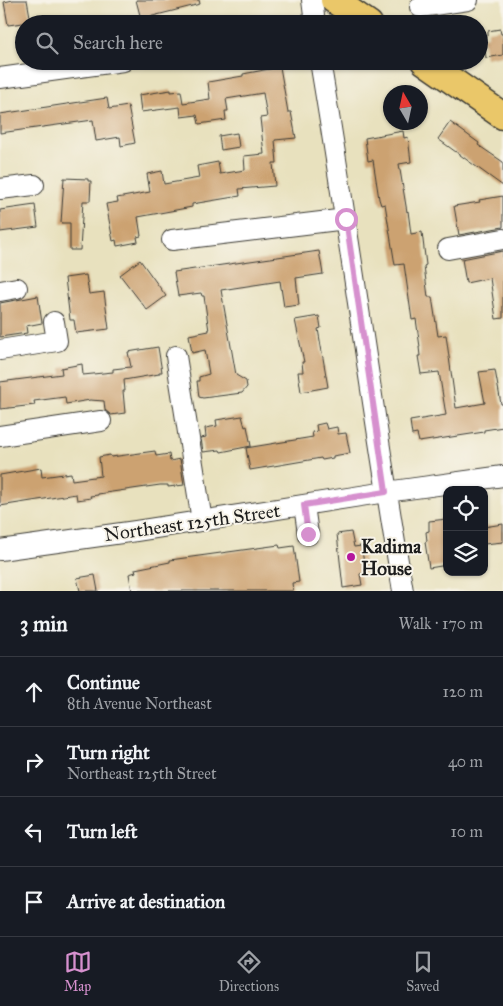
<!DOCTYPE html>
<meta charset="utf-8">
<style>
body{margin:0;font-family:"IM FELL Great Primer",serif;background:#20242c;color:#f1f3f6}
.controls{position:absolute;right:15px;bottom:15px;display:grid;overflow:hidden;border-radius:10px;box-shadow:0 1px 4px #0004}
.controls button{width:45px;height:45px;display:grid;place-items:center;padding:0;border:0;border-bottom:1px solid #363941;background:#171b24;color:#f1f3f6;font:25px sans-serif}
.compass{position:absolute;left:383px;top:85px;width:45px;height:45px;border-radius:50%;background:#171b24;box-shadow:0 1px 4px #0004;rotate:351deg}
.stop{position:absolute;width:15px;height:15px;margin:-11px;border:4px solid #d690ce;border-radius:50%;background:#fff}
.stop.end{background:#d690ce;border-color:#fff;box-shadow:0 1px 5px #0008}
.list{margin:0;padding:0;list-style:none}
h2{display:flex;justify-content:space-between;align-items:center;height:65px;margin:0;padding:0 20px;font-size:21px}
h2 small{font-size:16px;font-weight:400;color:#9ea1a6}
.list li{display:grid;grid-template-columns:32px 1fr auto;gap:15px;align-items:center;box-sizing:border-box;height:70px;padding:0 20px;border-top:1px solid #363941}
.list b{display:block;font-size:19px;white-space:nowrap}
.list p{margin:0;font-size:16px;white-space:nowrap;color:#9ea1a6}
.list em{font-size:16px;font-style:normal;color:#9ea1a6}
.icon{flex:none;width:28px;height:28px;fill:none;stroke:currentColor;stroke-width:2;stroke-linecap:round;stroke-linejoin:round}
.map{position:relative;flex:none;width:503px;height:591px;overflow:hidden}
.search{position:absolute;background:#171b24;box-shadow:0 1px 4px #0004;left:15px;right:15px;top:15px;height:55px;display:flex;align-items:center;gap:12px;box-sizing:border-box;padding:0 18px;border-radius:28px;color:#9ea1a6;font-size:19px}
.sheet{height:345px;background:#171b24}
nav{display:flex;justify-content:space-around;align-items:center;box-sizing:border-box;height:70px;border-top:1px solid #363941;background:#171b24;font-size:14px;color:#9ea1a6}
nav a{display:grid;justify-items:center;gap:2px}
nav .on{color:#d690ce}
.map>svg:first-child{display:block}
.building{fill:#cca271}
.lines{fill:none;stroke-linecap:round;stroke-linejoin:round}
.minor-casing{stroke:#3b3a34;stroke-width:22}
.major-casing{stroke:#3b3a34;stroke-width:29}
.minor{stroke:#fff;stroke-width:20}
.major{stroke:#eac769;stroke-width:26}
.route{stroke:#d690ce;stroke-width:6}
.poi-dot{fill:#b5179e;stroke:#f7f3e8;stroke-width:2}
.labels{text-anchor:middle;stroke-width:4;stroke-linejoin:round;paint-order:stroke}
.street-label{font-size:19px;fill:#1c1c1c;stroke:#f7f3e8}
.poi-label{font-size:19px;font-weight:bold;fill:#1c1c1c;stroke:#f7f3e8;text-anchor:start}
</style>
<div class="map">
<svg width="503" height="591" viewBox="0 0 503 591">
<rect width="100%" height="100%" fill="#f7f3e8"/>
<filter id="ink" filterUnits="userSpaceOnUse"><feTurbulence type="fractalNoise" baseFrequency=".02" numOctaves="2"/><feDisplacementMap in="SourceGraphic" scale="10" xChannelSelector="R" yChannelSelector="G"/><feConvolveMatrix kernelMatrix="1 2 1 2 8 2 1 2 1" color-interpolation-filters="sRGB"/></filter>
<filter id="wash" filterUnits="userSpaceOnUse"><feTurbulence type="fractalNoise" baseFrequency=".0096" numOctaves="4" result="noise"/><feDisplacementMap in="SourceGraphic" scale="20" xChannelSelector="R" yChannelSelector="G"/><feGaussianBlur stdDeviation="1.12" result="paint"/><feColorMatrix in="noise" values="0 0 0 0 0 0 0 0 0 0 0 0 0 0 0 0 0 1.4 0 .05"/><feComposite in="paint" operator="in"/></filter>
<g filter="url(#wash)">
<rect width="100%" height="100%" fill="#e8e1be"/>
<g id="blocks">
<path class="building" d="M13,0H27L31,22L8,25L4,2Z
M136,0H199L200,4L141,19Z
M500,29L501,34H503V55L486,58L483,37L488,36V31Z
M280,67L288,112H291L296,138L275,140L277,163H273L275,186L239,189L240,196L192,204V207L138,217L141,236L137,237L138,242L117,246L116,240L113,241L106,204L118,202L117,198L150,192L147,174L162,171L164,184L199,178L197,166L218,162L220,174L245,170L244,156L264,154L260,118L267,117L263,93L226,99L228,111H225L226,120L199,124L197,115L181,117L180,107L141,112L139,95L171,90V92L181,91L183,103L210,99L208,82L243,76V74Z
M107,98L109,109L128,106L135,143L121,146L120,137L96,141L93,120L0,133V114Z
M450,122L479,143L478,145L503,162V186L438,139Z
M403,131L404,138L408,137L411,162L399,164L407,212L408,211L411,234L422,232L426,265L424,266L428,297H432L438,336L446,335L456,408L485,403L479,372L495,370L501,404H503V427L484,430V432L419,442L417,434L412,435L410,421L446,415L439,372L421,374L418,356H420L419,347H420L416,319L412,320L404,264L395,265L385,204L381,205L379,199L373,160L368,161L365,138Z
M237,133L239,147L221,150L219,136Z
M64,178L88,179V181H91L90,201H83L80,250H70V223H61Z
M503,196V227L459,235L454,206L480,202L479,200Z
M35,205L38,227L0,232V210Z
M319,251L323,274L296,278L299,305L284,307L280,281L221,290L236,375L246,381L247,387L242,393L203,398L199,397L197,381H199V377L209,374L205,350L192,353L189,335L209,331L204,296H202L201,293L178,296L174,272Z
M503,251V318L496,319L490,278L466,283L462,259Z
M140,260L166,296L147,310L120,275Z
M86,275L89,294L104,292L109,329L76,333L74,320H70L65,278Z
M38,296L42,323L26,326L27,333L0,337V303Z
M319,316L321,328L318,329L328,387L301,392L298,372H303L302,362H304L295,320Z
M158,347L162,372H159V374L124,380L125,391H123L125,413L111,415L105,410L104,401L90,400L66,404L65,397L34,401L35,405L0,409V382L62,374L61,368L82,364L83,375L113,372V369L131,367L128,352Z
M242,416L245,427L247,426L251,446L221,452L220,450L203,452L201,438L206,437L205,428L217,426L216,420Z
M325,423L327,429L337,427L338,434L346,433L350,453L333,456V458L322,460L321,458L250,470L246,448L313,437L312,432L317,431L316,425Z
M155,451L156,456L169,454L170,461L180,459L184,485L168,487V485H160L98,494V495L90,496L91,498L77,500L76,494L0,506V475L41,468L42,477L71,473L72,480L101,476L99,457L110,455L111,457Z
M447,519V565L429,568L425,542L427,541L426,532L429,531V521Z
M503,524V542L484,544V527Z
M351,532L354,547L361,546L366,573L360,574L362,585L343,588L337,534Z
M279,545L280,548L294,546L299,582L292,583L293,591H132L129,574L136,572L135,569L170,562V560Z
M95,575L98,591H80L77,578Z"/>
</g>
</g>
<g filter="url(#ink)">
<use href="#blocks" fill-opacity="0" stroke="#3b3a34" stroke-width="1"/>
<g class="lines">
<g class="minor-casing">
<path id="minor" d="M312,0L315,24
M420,7L468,0
M320,61C350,238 373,415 403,591
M0,78L123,61
M0,189L34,185
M172,240L346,219
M448,249L503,239
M0,291L17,288
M0,350L57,341L54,322
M176,356L202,521
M0,436L101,421
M304,505L308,534
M0,550L136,531L386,492L503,476"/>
</g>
<g class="major-casing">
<path id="major" d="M334,0L369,24
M424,61L503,116"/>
</g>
<use href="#minor" class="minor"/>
<use href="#major" class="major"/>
</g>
</g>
<g class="lines" filter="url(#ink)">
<path class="route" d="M308,534L304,505L386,492L346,219"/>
</g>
<circle class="poi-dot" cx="351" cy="557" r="5"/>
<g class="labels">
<g class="street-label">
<text transform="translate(192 522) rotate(-8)" y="7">Northeast 125th Street</text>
</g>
<g class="poi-label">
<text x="361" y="553">Kadima<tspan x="361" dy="22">House</tspan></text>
</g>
</g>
</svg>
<div class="controls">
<button><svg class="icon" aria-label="locate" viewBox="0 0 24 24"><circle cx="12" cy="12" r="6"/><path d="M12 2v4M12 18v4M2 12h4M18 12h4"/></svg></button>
<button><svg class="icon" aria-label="layers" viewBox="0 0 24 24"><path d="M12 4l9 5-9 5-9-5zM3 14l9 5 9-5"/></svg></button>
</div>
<svg class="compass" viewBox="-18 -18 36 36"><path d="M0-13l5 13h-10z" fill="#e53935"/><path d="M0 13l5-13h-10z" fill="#9ea1a6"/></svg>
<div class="stop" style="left:346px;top:219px"></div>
<div class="stop end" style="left:308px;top:534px"></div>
<div class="search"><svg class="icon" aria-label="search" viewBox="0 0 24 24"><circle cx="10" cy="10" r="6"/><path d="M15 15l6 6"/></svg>Search here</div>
</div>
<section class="sheet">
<h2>3 min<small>Walk · 170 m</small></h2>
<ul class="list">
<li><svg class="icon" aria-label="ahead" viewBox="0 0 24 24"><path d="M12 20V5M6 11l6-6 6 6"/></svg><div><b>Continue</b><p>8th Avenue Northeast</p></div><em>120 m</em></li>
<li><svg class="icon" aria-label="right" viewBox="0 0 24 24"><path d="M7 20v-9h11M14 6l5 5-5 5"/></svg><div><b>Turn right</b><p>Northeast 125th Street</p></div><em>40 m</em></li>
<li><svg class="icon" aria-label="left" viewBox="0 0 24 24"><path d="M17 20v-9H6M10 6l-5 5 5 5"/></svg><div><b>Turn left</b></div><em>10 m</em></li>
<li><svg class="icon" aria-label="arrive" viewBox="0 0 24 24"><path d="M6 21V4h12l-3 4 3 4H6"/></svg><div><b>Arrive at destination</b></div></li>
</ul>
</section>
<nav>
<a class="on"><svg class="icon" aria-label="map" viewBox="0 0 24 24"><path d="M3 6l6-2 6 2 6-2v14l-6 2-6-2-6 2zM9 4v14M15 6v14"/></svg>Map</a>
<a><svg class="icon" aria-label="directions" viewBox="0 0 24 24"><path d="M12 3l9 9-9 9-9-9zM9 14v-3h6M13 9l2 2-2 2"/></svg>Directions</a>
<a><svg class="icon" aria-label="saved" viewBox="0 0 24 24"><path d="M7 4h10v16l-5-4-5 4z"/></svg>Saved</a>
</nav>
